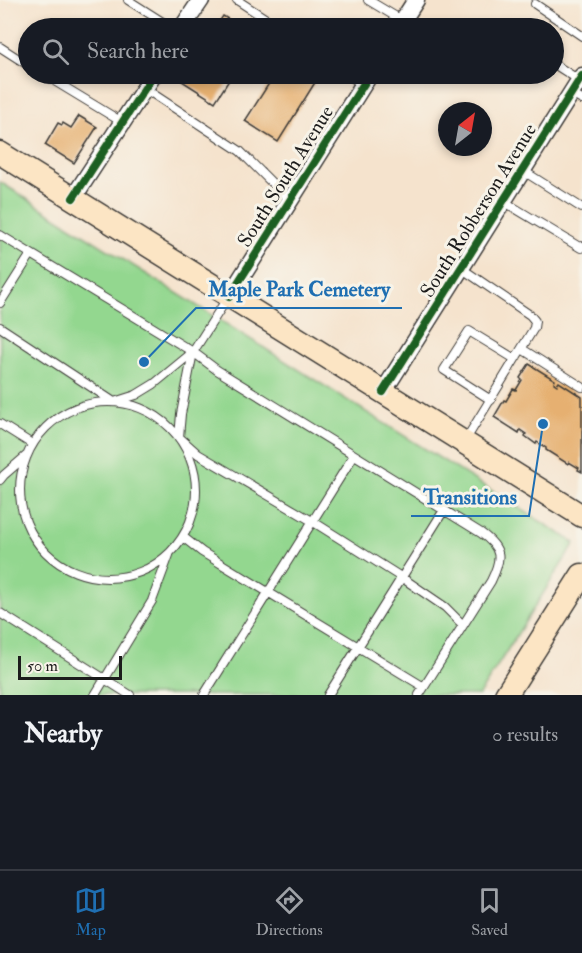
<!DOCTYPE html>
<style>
body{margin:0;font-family:"IM FELL Double Pica",serif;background:#242831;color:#f1f3f6}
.compass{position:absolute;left:438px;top:102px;width:54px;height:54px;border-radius:50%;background:#171b24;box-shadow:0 3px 9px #0003;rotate:31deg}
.scale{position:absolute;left:18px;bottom:15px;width:104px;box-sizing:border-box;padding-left:6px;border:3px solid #1c1c1c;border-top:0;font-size:16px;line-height:21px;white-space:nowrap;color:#1c1c1c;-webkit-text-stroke:4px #f7f3e8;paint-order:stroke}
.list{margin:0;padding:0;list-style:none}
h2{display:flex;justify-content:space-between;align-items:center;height:78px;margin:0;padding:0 24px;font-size:26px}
h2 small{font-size:20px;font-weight:400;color:#9ea1a6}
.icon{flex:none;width:33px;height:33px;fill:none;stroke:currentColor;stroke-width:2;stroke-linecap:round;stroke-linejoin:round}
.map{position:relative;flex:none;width:582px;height:695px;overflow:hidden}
.search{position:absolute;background:#171b24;box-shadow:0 3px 9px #0003;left:18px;right:18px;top:18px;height:66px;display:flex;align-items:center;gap:15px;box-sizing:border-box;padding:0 21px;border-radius:33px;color:#9ea1a6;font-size:22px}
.sheet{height:174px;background:#171b24}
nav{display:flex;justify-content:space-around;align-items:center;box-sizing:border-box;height:84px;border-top:2px solid #363941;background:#171b24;font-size:16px;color:#9ea1a6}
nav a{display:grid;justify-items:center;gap:3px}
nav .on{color:#1f6fb2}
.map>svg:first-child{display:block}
.green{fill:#93d78f;stroke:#587a56;stroke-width:1.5}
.building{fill:#e6b071}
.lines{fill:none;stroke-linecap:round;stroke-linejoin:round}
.service-casing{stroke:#3d3a37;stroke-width:10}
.minor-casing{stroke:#3d3a37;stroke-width:19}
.secondary-casing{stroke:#3d3a37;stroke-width:25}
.service{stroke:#fff;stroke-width:8}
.minor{stroke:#fff;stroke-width:16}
.secondary{stroke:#fce5c4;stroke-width:22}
.cycleway-casing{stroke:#f7f3e8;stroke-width:11}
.cycleway{stroke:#1b5e20;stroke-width:8}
.labels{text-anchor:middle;stroke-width:6;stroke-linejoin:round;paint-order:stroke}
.street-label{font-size:20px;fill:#1c1c1c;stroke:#f7f3e8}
.leader{fill:none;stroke:#1f6fb2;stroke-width:2}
.callout-dot{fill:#1f6fb2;stroke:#f7f3e8;stroke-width:2}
.callout-label{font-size:21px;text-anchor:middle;font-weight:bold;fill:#1f6fb2;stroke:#f7f3e8;stroke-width:6;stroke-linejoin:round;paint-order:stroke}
</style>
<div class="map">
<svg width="582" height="695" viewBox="0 0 582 695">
<rect width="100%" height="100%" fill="#f7f3e8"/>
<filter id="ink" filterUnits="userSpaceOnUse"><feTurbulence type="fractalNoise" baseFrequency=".0167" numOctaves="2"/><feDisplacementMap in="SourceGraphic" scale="12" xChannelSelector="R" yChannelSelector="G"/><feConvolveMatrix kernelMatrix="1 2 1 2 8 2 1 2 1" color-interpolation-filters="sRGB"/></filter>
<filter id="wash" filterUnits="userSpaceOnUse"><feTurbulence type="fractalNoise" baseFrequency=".008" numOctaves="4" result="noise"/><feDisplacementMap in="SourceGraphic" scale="24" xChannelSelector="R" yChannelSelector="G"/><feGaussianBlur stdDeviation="1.35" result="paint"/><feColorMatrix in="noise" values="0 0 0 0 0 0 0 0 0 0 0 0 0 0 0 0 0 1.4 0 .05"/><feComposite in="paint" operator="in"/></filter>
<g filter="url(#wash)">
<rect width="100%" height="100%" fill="#f5e3cd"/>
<path class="green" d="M0,182L575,543L479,695H0Z"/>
<g id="blocks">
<path class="building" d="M223,16L243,28H215Z
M187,74H233L215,102L182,81Z
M275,74H315L319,76L278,142L245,121Z
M79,116L97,127L74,163L45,145L58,123L62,125L63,123L71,128Z
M529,364L555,380L554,383L557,385L559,382L582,397V472L578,470L579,468L569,462L568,464L546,450V448L537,442L536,444L525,436L526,434L520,430L519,433L494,417L504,400L506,401L513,389L516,390L522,380L520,378Z"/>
</g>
</g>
<g filter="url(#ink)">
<use href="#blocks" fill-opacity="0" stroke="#3d3a37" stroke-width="1.5"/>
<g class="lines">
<g class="service-casing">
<path id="service" d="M128,0L172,28
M237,0L280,28
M368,0L403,21
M535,4L582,36
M0,47L28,65
M554,64L579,80
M43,74L122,122
M347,74L363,85
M144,88L240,151L290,201
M571,94L582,100
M522,170L582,208
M503,201L581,248L582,246
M0,235L193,352L217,370L481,533C503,549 502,558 491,581L419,695
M461,268L530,315L535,321L534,328L465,441
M0,303L31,254
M0,327L114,402L136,395L154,384L193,352L228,297
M522,349L582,387
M193,352L181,414L179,437L198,454L312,521L404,579L445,607L463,625
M491,400L444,370L469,331L515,359
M20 490a88 88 0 1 1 176 0a88 88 0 1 1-176 0Z
M0,424L32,444
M0,480L4,475L26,456
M183,537L202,552L424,687
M0,613L130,695
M95,695L152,601L169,555
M204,695L354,455
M328,695L444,510"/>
</g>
<g class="minor-casing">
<path id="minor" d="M182,28L201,0
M398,28L416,0
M73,198L154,74
M229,297L370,74
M383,392L582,76"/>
</g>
<g class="secondary-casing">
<path id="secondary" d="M0,153L582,516
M506,695L582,575"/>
</g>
<use href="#service" class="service"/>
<use href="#minor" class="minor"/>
<use href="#secondary" class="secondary"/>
<g class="cycleway-casing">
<path id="cycleway" d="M73,198L154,74
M229,297L370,74
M383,392L582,76"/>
</g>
<use href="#cycleway" class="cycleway"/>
</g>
</g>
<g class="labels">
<g class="street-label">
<text transform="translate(285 176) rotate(-58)" y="7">South South Avenue</text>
<text transform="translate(478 210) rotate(-58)" y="7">South Robberson Avenue</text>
</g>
</g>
<path class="leader" d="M144 362L196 308H402M543 424L529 516H411"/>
<g class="callout-dot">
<circle cx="144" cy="362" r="6"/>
<circle cx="543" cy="424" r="6"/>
</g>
<g class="callout-label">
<text x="299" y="296">Maple Park Cemetery</text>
<text x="470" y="504">Transitions</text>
</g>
</svg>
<svg class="compass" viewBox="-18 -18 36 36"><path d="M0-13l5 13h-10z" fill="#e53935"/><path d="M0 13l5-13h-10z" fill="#9ea1a6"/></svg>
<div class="scale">50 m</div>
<div class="search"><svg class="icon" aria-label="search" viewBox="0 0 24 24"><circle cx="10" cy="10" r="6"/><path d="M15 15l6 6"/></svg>Search here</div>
</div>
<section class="sheet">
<h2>Nearby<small>0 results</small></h2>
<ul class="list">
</ul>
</section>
<nav>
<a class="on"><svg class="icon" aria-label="map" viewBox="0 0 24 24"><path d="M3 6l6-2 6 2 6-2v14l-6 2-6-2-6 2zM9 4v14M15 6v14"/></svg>Map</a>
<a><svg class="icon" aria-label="directions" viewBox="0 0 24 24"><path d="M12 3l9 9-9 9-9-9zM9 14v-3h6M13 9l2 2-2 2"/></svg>Directions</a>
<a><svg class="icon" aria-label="saved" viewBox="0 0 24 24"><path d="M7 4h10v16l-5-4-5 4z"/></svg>Saved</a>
</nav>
